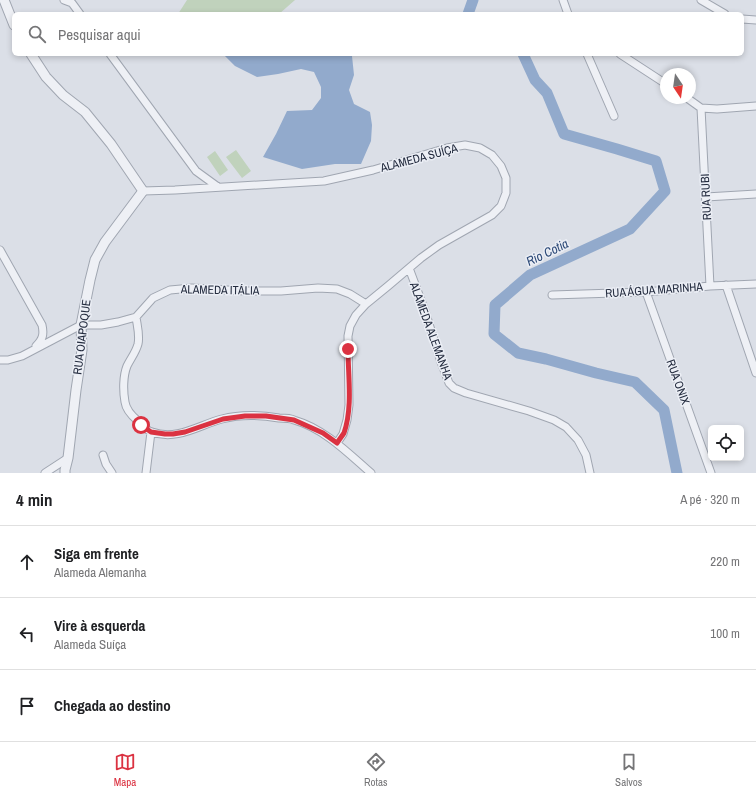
<!DOCTYPE html>
<html lang="pt">
<meta charset="utf-8">
<style>
body{margin:0;font-family:"Archivo Narrow",sans-serif;background:#f2f2f2;color:#202124}
.controls{position:absolute;right:12px;bottom:12px;display:grid;overflow:hidden;border-radius:6px;box-shadow:0 2px 6px #0003}
.controls button{width:36px;height:36px;display:grid;place-items:center;padding:0;border:0;border-bottom:1px solid #e0e0e0;background:#fff;color:#202124;font:20px sans-serif}
.compass{position:absolute;left:660px;top:68px;width:36px;height:36px;border-radius:50%;background:#fff;box-shadow:0 2px 6px #0003;rotate:167deg}
.stop{position:absolute;width:12px;height:12px;margin:-9px;border:3px solid #db3241;border-radius:50%;background:#fff}
.stop.end{background:#db3241;border-color:#fff;box-shadow:0 1px 4px #0008}
.list{margin:0;padding:0;list-style:none}
h2{display:flex;justify-content:space-between;align-items:center;height:52px;margin:0;padding:0 16px;font-size:17px}
h2 small{font-size:13px;font-weight:400;color:#757577}
.list li{display:grid;grid-template-columns:26px 1fr auto;gap:12px;align-items:center;box-sizing:border-box;height:72px;padding:0 16px;border-top:1px solid #e0e0e0}
.list b{display:block;font-size:15px;white-space:nowrap}
.list p{margin:0;font-size:13px;white-space:nowrap;color:#757577}
.list em{font-size:13px;font-style:normal;color:#757577}
.icon{flex:none;width:22px;height:22px;fill:none;stroke:currentColor;stroke-width:2;stroke-linecap:round;stroke-linejoin:round}
.map{position:relative;flex:none;width:756px;height:473px;overflow:hidden}
.search{position:absolute;background:#fff;box-shadow:0 2px 6px #0003;left:12px;right:12px;top:12px;height:44px;display:flex;align-items:center;gap:10px;box-sizing:border-box;padding:0 14px;border-radius:6px;color:#757577;font-size:15px}
.sheet{height:268px;background:#fff}
nav{display:flex;justify-content:space-around;align-items:center;box-sizing:border-box;height:56px;border-top:1px solid #e0e0e0;background:#fff;font-size:11px;color:#757577}
nav a{display:grid;justify-items:center;gap:2px}
nav .on{color:#db3241}
.map>svg:first-child{display:block}
.green{fill:#c0d2bc}
.water{fill:#92aacc}
.lines{fill:none;stroke-linecap:round;stroke-linejoin:round}
.river{stroke:#92aacc;stroke-width:11}
.minor-casing{stroke:#a0a6b1;stroke-width:9}
.tertiary-casing{stroke:#a0a6b1;stroke-width:11}
.minor{stroke:#eef0f5;stroke-width:7}
.tertiary{stroke:#eef0f5;stroke-width:9}
.route{stroke:#db3241;stroke-width:5}
.labels{text-anchor:middle;stroke-width:3;stroke-linejoin:round;paint-order:stroke}
.street-label{font-size:12px;fill:#242c3f;stroke:#ebeef5}
.water-label{font-size:13px;font-style:italic;fill:#2b4876;stroke:#ebeef5}
</style>
<div class="map">
<svg width="756" height="473" viewBox="0 0 756 473">
<rect width="100%" height="100%" fill="#dbdfe7"/>
<path class="green" d="M187,0H295L279,14H178Z
M236,150L251,171L242,178L226,157Z
M215,151L228,170L220,176L207,157Z"/>
<path class="water" d="M223,54H351L352,56L354,75L349,90L354,104L370,112L372,125L371,141L361,164H335L302,169L263,157L276,134L287,111L312,110L321,98V87L314,72L301,69L278,74L257,77L235,66Z"/>
<g class="lines">
<path class="river" d="M468,14L473,0
M523,54L535,80L547,93L564,134L617,149L656,161L665,191L630,229L530,275L495,305L494,334L518,353L546,359L596,373L635,382L664,410L677,473"/>
<g class="minor-casing">
<path id="minor" d="M64,0L72,3L80,14
M563,0L568,14
M701,0L725,14
M742,19L756,20
M110,54L196,171L218,187
M587,54L614,116
M620,54L666,84
M687,98L701,108L717,109L756,106
M701,108L710,286
M143,191L175,190L324,181L373,170L447,148L465,145L480,148L492,155L501,166L506,178V193L501,206L492,215L439,245L421,258L388,286L366,304L356,315L350,326L348,336L349,405L347,420L343,434L337,443
M706,197L756,194
M0,250L42,325C44,334 43,339 36,346
M409,268L425,311L441,362L449,383L454,388L466,393L529,411L554,420L566,427L578,440L586,455L590,473
M726,285L756,373
M646,292L711,473
M552,295L646,292L710,286L756,284
M136,317C137,325 140,335 138,344C136,352 131,358 127,366C123,376 123,391 125,402C126,410 132,416 138,421C142,425 147,431 152,432C177,441 199,425 222,419C241,414 261,415 279,418C284,418 290,418 294,420C325,429 348,453 371,473
M0,360H8L22,356L81,325H101L118,322L136,317L153,298L170,290L192,288L245,291H281L318,288L337,289L350,294L366,304
M103,455L106,464L112,473
M45,473L68,458
M146,473L151,432"/>
</g>
<g class="tertiary-casing">
<path id="tertiary" d="M4,0L14,25
M31,54L46,77L63,95L85,112L111,144L143,191L105,242L95,260L90,280L81,325L82,350L76,390L68,458L65,470V473"/>
</g>
<use href="#minor" class="minor"/>
<use href="#tertiary" class="tertiary"/>
</g>
<g class="lines">
<path class="route" d="M141,425L151,432L165,434H173L185,432L223,419L245,416H266L294,420L323,433L337,443C339,440 342,436 344,433C353,407 348,376 348,349"/>
</g>
<g class="labels">
<g class="street-label">
<text transform="translate(419 158) rotate(-15)" y="4">ALAMEDA SUÍÇA</text>
<text transform="translate(706 197) rotate(-93)" y="4">RUA RUBI</text>
<text transform="translate(220 290) rotate(1)" y="4">ALAMEDA ITÁLIA</text>
<text transform="translate(654 290) rotate(-4)" y="4">RUA ÁGUA MARINHA</text>
<text transform="translate(431 331) rotate(70)" y="4">ALAMEDA ALEMANHA</text>
<text transform="translate(82 337) rotate(-83)" y="4">RUA OIAPOQUE</text>
<text transform="translate(678 382) rotate(70)" y="4">RUA ONIX</text>
</g>
<g class="water-label">
<text transform="translate(547 252) rotate(-26)" y="5">Rio Cotia</text>
</g>
</g>
</svg>
<div class="controls">
<button><svg class="icon" aria-label="locate" viewBox="0 0 24 24"><circle cx="12" cy="12" r="6"/><path d="M12 2v4M12 18v4M2 12h4M18 12h4"/></svg></button>
</div>
<svg class="compass" viewBox="-18 -18 36 36"><path d="M0-13l5 13h-10z" fill="#e53935"/><path d="M0 13l5-13h-10z" fill="#757577"/></svg>
<div class="stop" style="left:141px;top:425px"></div>
<div class="stop end" style="left:348px;top:349px"></div>
<div class="search"><svg class="icon" aria-label="search" viewBox="0 0 24 24"><circle cx="10" cy="10" r="6"/><path d="M15 15l6 6"/></svg>Pesquisar aqui</div>
</div>
<section class="sheet">
<h2>4 min<small>A pé · 320 m</small></h2>
<ul class="list">
<li><svg class="icon" aria-label="ahead" viewBox="0 0 24 24"><path d="M12 20V5M6 11l6-6 6 6"/></svg><div><b>Siga em frente</b><p>Alameda Alemanha</p></div><em>220 m</em></li>
<li><svg class="icon" aria-label="left" viewBox="0 0 24 24"><path d="M17 20v-9H6M10 6l-5 5 5 5"/></svg><div><b>Vire à esquerda</b><p>Alameda Suíça</p></div><em>100 m</em></li>
<li><svg class="icon" aria-label="arrive" viewBox="0 0 24 24"><path d="M6 21V4h12l-3 4 3 4H6"/></svg><div><b>Chegada ao destino</b></div></li>
</ul>
</section>
<nav>
<a class="on"><svg class="icon" aria-label="map" viewBox="0 0 24 24"><path d="M3 6l6-2 6 2 6-2v14l-6 2-6-2-6 2zM9 4v14M15 6v14"/></svg>Mapa</a>
<a><svg class="icon" aria-label="directions" viewBox="0 0 24 24"><path d="M12 3l9 9-9 9-9-9zM9 14v-3h6M13 9l2 2-2 2"/></svg>Rotas</a>
<a><svg class="icon" aria-label="saved" viewBox="0 0 24 24"><path d="M7 4h10v16l-5-4-5 4z"/></svg>Salvos</a>
</nav>
